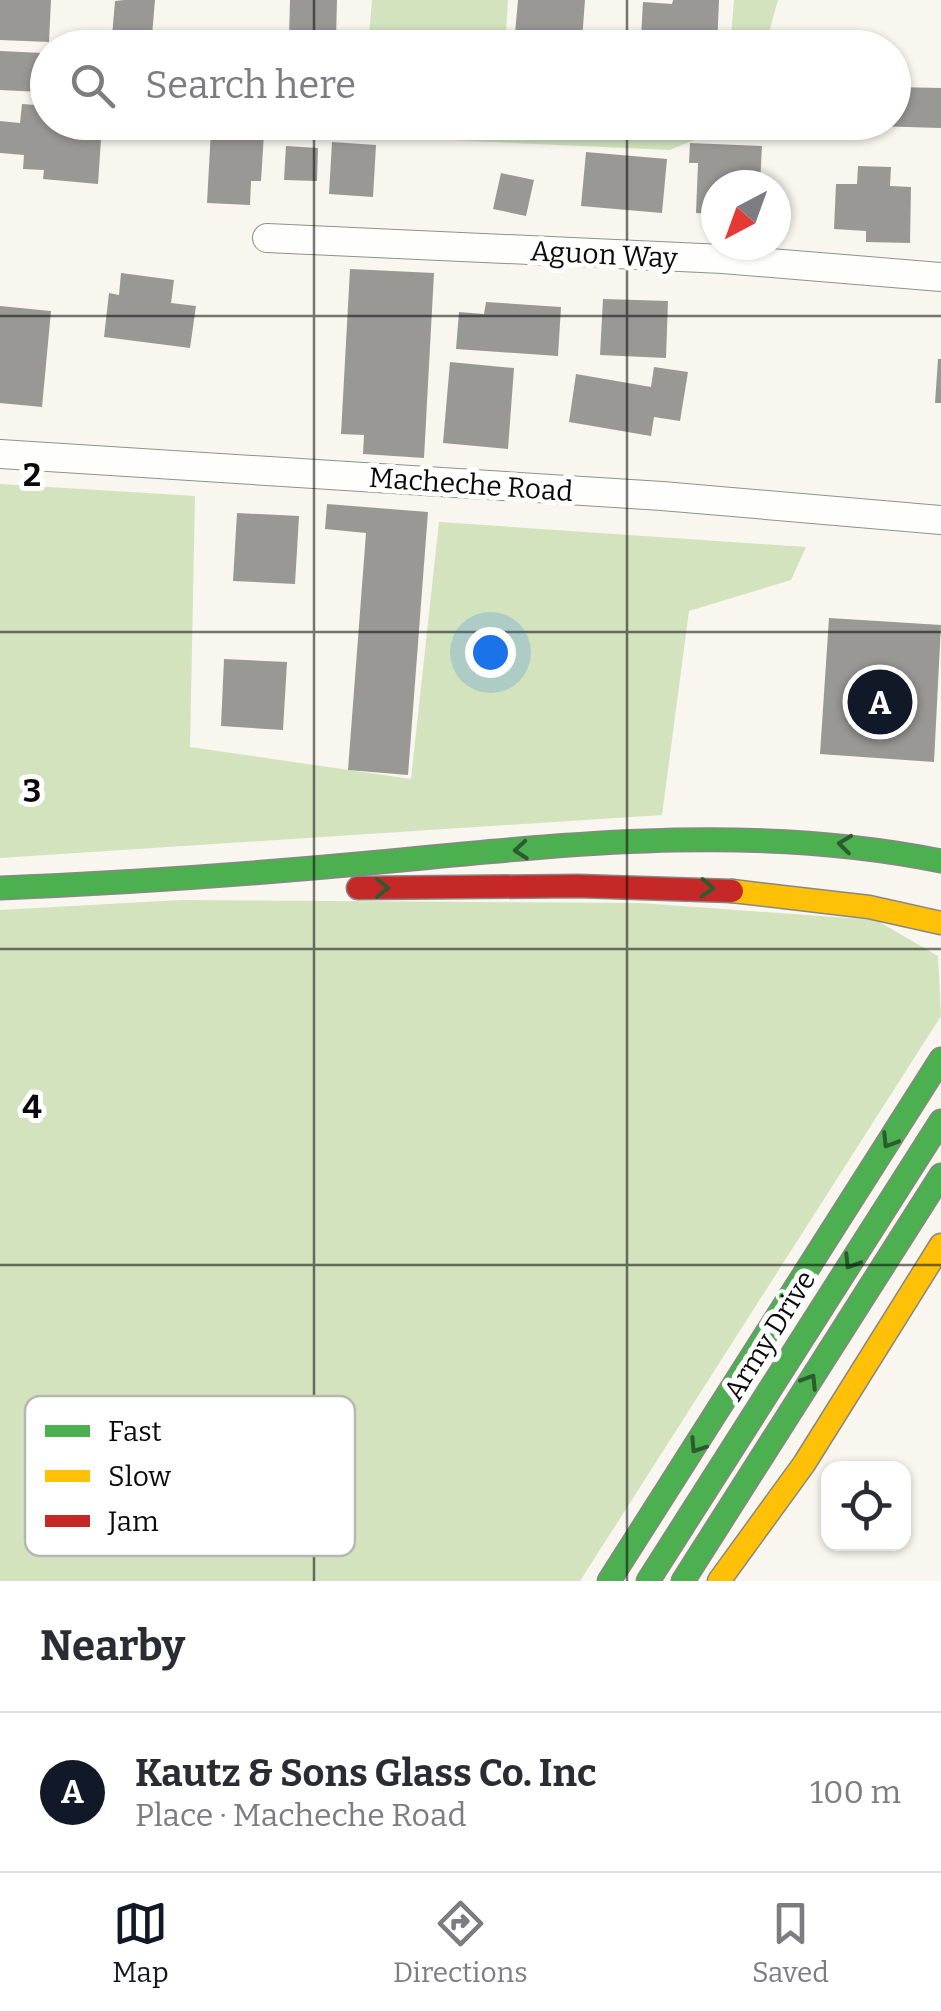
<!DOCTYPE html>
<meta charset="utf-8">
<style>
body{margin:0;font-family:Bitter,serif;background:#f7f7f7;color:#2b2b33}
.controls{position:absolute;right:30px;bottom:30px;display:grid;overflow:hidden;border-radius:20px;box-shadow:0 2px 8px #0004}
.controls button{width:90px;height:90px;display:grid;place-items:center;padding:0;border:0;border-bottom:2px solid #e1e1e2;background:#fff;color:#2b2b33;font:50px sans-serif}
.compass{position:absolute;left:701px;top:170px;width:90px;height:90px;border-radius:50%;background:#fff;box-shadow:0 2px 8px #0004;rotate:221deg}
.you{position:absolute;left:490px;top:652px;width:35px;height:35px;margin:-25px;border:8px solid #fff;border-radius:50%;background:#1a73e8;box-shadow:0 0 0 15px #1a73e833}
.badge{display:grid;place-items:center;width:65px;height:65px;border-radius:50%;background:#111827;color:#fff;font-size:32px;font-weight:700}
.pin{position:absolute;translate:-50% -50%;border:5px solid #fff;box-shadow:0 2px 10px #0006}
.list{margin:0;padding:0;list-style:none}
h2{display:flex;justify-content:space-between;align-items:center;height:130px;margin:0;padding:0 40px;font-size:42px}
h2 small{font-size:32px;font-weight:400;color:#7c7c81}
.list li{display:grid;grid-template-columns:65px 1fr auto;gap:30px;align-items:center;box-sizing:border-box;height:160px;padding:0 40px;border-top:2px solid #e1e1e2}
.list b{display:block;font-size:38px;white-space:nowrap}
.list p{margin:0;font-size:32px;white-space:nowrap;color:#7c7c81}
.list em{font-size:32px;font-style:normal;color:#7c7c81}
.icon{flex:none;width:55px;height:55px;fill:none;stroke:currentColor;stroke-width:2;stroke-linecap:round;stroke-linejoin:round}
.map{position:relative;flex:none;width:941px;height:1581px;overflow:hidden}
.search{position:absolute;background:#fff;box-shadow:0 2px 8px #0004;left:30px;right:30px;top:30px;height:110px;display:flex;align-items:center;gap:25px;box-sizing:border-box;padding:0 35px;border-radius:55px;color:#7c7c81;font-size:38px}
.sheet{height:290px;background:#fff}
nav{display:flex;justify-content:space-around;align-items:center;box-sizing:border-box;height:140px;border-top:2px solid #e1e1e2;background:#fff;font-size:28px;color:#7c7c81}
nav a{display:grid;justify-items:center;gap:5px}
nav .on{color:#111827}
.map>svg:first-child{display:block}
.forest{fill:#d2e3be}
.building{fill:#9a9894}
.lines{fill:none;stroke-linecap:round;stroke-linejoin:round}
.street-casing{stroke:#91908d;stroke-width:30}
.fast-casing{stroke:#888783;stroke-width:25}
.slow-casing{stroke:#888783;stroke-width:25}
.jam-casing{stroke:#888783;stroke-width:25}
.street{stroke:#fefefc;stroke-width:28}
.fast{stroke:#4caf50;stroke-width:22}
.slow{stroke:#ffc107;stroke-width:22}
.jam{stroke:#c62828;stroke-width:22}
.oneway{stroke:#2b5c2d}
.grid{fill:none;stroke:#0a0a0a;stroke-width:2.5;stroke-opacity:0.55}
.labels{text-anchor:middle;stroke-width:10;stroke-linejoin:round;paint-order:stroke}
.street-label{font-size:28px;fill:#0a0a0a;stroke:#fff}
.key{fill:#fff;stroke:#b6b6b6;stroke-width:2.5}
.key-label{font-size:28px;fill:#0a0a0a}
.grid-label{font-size:32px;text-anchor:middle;font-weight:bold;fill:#0a0a0a;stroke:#fff;stroke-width:10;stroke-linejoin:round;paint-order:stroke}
</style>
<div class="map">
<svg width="941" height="1581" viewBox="0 0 941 1581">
<rect width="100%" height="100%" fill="#f8f6ee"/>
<path class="forest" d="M372,0H508L505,47H368Z
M734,0H778L765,47H730Z
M363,122H736V123L670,150L362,136Z
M0,484L195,496L190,747L411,779L439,522L806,547L791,580L689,611L662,815L0,858Z
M181,900L640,903L876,920L938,956L941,1016L580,1581H0V910Z"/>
<path class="building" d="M0,0H51L49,42L0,40Z
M124,0H155L151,48H111L115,1Z
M290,0H337L336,41L289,39Z
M518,0H585L582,40L515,33Z
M673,0H719L717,48H659L660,38L641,37L643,2L672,4Z
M181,36L241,41V48H180Z
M0,51L43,53L41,92L0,90Z
M894,87L941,88V128L873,126L894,122Z
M22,104L48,106V122L102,125L98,184L43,179L44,170L23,169L24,155L0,153V121L20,123Z
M809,122H853V131L809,129Z
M211,129L264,133L261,181H251L250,205L207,203Z
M332,142L376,145L373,197L329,194Z
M690,143L762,146L760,185H716V214L696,213L698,163H689Z
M286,146L318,148L317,181L284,180Z
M586,152L667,159L662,213L581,206Z
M858,166L891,167L890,186L911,187L910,243L866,242V231L834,229L836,184H857Z
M501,173L534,180L526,216L493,209Z
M350,269L434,273L424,458L363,454L364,435L341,434Z
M121,273L174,280L171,303L196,306L190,348L104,337L109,293L119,295Z
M603,299L668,301L666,358L600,355Z
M486,302L561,307L558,356L456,349L459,312L484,314Z
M0,306L51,311L42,407L0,403Z
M938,359H941V403H935Z
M450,362L514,368L508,449L443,443Z
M654,367L688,372L680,421L654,417L651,436L569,422L576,374L651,387Z
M327,504L428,512L408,775L348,770L366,533L325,529Z
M237,513L299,516L295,584L233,581Z
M829,618L941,625L934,762L820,754Z
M224,659L287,662L283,730L221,726Z"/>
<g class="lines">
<g class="street-casing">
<path id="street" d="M267,238L723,259L941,277
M0,454L662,496L941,520"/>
</g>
<g class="fast-casing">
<path id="fast" d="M0,888C127,883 253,874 380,862C569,844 753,823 941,861
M609,1581L941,1059
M648,1581L941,1121
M683,1581L941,1175"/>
</g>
<g class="slow-casing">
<path id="slow" d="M732,891L869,907L941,923
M719,1581L804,1464L941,1245"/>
</g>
<g class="jam-casing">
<path id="jam" d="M358,888L578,886L732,891"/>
</g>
<use href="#street" class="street"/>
<use href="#fast" class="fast"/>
<use href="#slow" class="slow"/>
<use href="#jam" class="jam"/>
</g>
<defs><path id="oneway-chevron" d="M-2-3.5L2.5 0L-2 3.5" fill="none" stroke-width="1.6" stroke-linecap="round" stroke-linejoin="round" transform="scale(2.5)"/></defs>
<g class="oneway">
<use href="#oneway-chevron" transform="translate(845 844) rotate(-173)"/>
<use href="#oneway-chevron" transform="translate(521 850) rotate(175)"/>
<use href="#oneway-chevron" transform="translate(382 888)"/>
<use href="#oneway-chevron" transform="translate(707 888) rotate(3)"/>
<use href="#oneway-chevron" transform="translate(889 1141) rotate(122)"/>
<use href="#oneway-chevron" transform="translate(851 1262) rotate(122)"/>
<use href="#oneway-chevron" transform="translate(810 1381) rotate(-58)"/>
<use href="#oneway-chevron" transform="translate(697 1446) rotate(123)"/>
</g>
<path class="grid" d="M314,0V48M627,0V48M314,122V1581M627,122V1581M0,316H941M0,632H941M0,949H941M0,1265H941"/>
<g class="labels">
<g class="street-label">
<text transform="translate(604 254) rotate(3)" y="10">Aguon Way</text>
<text transform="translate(471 484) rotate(4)" y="10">Macheche Road</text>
<text transform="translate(769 1335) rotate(-58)" y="10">Army Drive</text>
</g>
</g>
<rect x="25" y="1396" width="330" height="160" rx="15" class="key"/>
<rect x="45" y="1425" width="45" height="12" fill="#4caf50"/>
<rect x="45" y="1470" width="45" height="12" fill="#ffc107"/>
<rect x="45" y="1515" width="45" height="12" fill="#c62828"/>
<g class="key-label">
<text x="108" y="1441">Fast</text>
<text x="108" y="1486">Slow</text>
<text x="108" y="1531">Jam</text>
</g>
<g class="grid-label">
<text x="32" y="486">2</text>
<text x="32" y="802">3</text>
<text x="32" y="1118">4</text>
</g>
</svg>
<div class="controls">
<button><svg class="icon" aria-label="locate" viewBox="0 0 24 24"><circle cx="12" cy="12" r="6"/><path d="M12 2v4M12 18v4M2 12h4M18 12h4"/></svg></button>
</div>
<svg class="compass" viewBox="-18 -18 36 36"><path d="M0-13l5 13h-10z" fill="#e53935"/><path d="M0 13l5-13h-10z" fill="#7c7c81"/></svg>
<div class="you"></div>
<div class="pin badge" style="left:880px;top:702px">A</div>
<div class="search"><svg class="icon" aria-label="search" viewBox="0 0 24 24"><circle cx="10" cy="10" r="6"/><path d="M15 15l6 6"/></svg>Search here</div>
</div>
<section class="sheet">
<h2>Nearby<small></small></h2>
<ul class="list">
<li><span class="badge">A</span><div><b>Kautz &amp; Sons Glass Co. Inc</b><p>Place · Macheche Road</p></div><em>100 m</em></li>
</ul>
</section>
<nav>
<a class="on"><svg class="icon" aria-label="map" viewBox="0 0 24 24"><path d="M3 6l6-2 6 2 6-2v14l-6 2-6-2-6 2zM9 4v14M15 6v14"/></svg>Map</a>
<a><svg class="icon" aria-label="directions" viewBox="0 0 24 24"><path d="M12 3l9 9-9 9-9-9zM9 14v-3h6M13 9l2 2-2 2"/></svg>Directions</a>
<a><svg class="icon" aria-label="saved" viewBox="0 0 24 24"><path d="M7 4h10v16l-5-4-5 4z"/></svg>Saved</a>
</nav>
